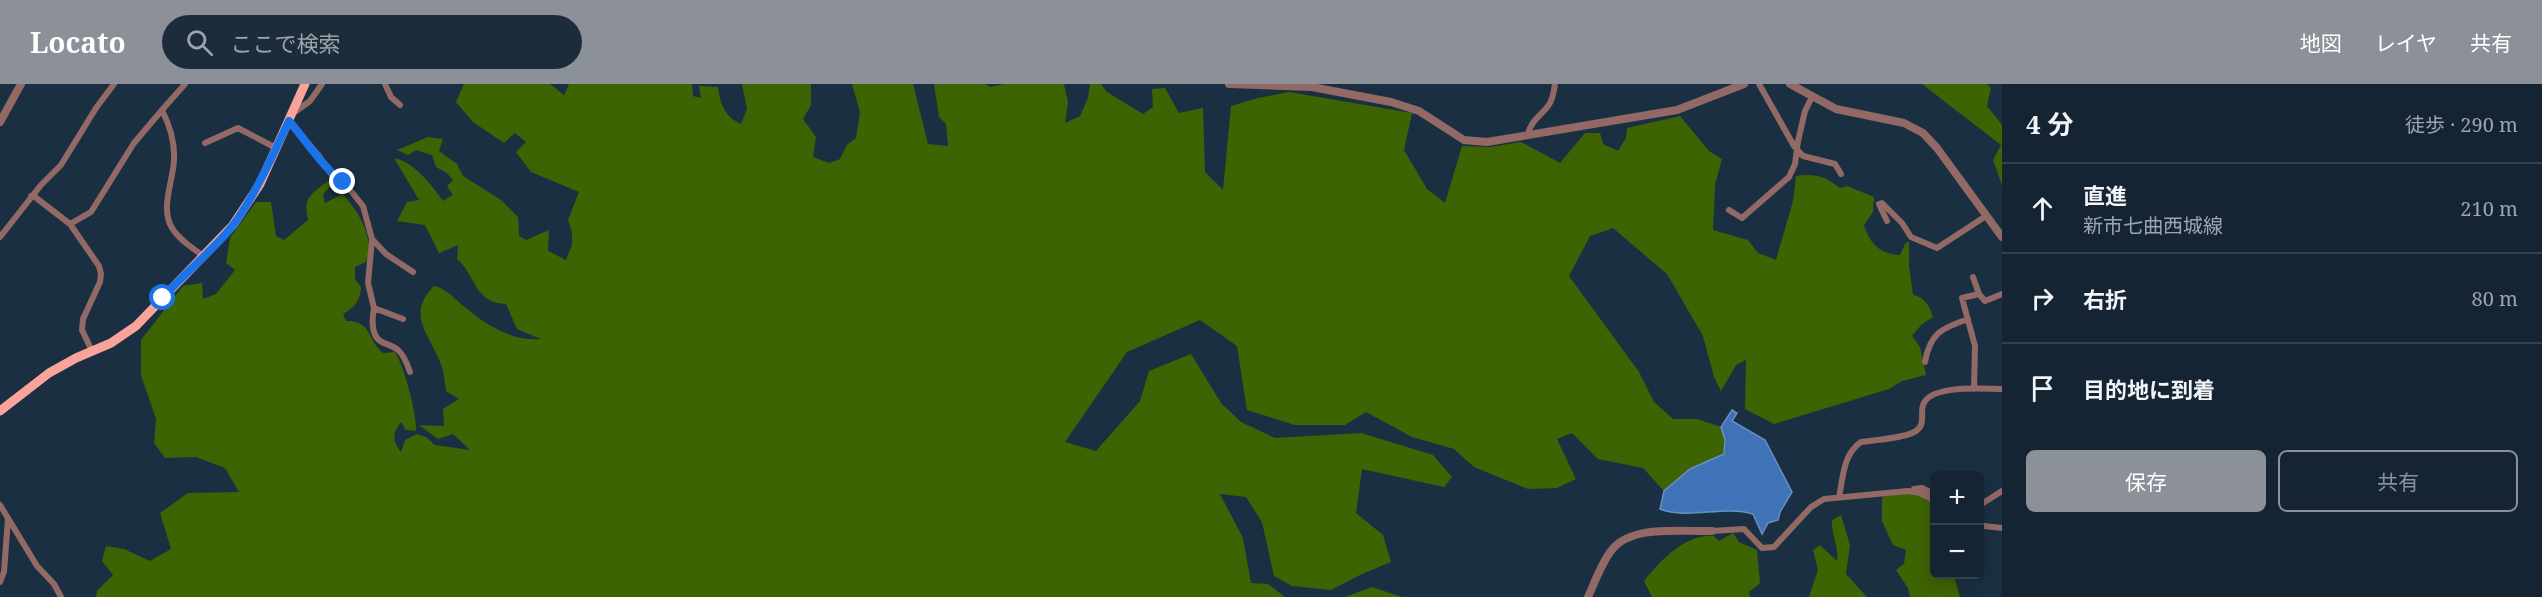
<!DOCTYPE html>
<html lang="ja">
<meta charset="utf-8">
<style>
body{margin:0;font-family:"Noto Serif","Noto Sans JP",serif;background:#1d2c3a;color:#f1f3f6}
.controls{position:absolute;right:18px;bottom:18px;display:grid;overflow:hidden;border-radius:9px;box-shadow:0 3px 15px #0003}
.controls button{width:54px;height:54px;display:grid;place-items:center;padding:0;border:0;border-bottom:2px solid #33414d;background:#142432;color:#f1f3f6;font:30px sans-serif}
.stop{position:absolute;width:18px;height:18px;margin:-14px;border:4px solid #1a73e8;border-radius:50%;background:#fff}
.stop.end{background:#1a73e8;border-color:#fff;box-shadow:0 2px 6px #0008}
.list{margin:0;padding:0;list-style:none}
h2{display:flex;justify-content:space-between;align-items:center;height:78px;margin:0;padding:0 24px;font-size:26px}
h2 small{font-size:20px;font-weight:400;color:#9da4ac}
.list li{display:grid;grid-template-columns:39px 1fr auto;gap:18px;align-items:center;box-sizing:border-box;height:90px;padding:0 24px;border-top:2px solid #33414d}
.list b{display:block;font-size:22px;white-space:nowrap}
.list p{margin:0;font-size:20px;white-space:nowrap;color:#9da4ac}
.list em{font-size:20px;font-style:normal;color:#9da4ac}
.actions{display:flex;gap:12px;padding:18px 24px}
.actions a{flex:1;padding:14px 0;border:2px solid #8c9099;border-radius:9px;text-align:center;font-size:21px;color:#8c9099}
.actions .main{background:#8c9099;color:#fff}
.icon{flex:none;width:33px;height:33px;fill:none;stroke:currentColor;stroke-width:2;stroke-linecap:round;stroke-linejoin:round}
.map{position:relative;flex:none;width:2002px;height:513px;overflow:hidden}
header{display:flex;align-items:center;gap:36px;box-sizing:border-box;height:84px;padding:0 30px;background:#8c9099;color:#fff}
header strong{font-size:28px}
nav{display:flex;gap:33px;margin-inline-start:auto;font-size:21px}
.search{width:420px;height:54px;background:#1d2c3a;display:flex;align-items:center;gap:15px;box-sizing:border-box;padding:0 21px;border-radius:33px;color:#9da4ac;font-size:22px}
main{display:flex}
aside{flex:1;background:#142432}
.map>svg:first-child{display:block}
.forest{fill:#3e6303}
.water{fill:#4072b7;stroke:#688fc3;stroke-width:1.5}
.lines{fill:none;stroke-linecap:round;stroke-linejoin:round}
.minor{stroke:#936965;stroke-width:6}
.tertiary{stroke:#936965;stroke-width:8}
.primary{stroke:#f9a39b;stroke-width:9}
.route{stroke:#1a73e8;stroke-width:8}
</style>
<header>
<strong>Locato</strong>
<div class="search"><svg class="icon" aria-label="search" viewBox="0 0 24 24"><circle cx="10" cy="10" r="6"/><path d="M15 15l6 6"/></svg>ここで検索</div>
<nav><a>地図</a><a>レイヤ</a><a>共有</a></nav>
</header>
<main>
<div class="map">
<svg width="2002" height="513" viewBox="0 0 2002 513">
<rect width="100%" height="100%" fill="#1a3042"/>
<path class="forest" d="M464,0H550L564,11L569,0H692L693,12L701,14L699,2L718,3C720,20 725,33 741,40L747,25L742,0H811V21L803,35L816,53L813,73L829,79L840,75L847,61L856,54L860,28L852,0H913L928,60L948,62L946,40L939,33L934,0H986L990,3L1004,0H1064L1068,18L1065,39L1080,32L1088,14L1090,0H1101L1107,8L1143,30L1153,23L1152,5L1165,4L1179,29L1203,24L1205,88L1223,106L1231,22L1258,14L1289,8L1412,29L1404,66L1427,105L1445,119L1462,62L1490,63L1521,58L1560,79L1585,49H1600L1603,60L1618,67L1626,54L1627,44L1680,32L1709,67L1722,75L1715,101L1713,146L1748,156L1758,169L1776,176L1793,117L1796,92C1814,89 1826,92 1840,104L1847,102L1874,113L1873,128L1864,141C1870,160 1880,170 1900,171L1905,160L1909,157V181L1913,211C1925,213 1930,223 1933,233L1922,240L1912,252L1920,263L1926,291L1902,297L1889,305L1774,340L1745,325L1746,276L1736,281L1721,307L1714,293L1703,252L1667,190L1613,144L1590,152L1569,192L1639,288L1654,318L1673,335H1697L1721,343L1725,356L1724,370L1690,385L1664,407L1643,384L1598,375L1572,349L1557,355L1576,395L1557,404L1528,405L1474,383L1454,365L1412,353L1366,328L1345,341H1295L1247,326L1237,262L1200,236L1127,268L1065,358L1096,367L1140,317L1149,287L1191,270L1221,319L1241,338L1275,354L1361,349L1433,371L1452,393L1444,403L1362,385L1356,429L1383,451L1391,478L1362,490L1331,506L1292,502L1274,492L1262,438L1246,413L1220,410L1243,454L1251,499L1268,500L1285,513H96L97,507L113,491L102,477L106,462L124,465L150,477L171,465L160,429L188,409L239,408L225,384L196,373L165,374L154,359L156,335L141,291V256L183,202L202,199L203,215L216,210L235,186L226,179L230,154L256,118H271L276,152L284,156L308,136C303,113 310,111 328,97L333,100L323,110L325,119L343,110C359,129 375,153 366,178L355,183V195L361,203C360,217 355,223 343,230L346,237C374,238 366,255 383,269L395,268C404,282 417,330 416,347L406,346L401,338C392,350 392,357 401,368L405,356L417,350L426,353L435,361L470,366L453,350L438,355L419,341L444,342L443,325L459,315L446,307C445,299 444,290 442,283C432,252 404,232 434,202C447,205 451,212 461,220C483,239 511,258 541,255L517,245L506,220C474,219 476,191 457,175L458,161L439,169L425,141L397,137L407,118L419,116L394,74C414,78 431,100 443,117L453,111L447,102L453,96L447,89L436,83L432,71L416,66L408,71L397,66L428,53L443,55L439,67L457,80L463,92L501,116L518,133L519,152L526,156L549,146L548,167L566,176L572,161V148L568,136L579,108L531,88L516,68L526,58L515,49L504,59L473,38L456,18Z
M1922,0H1987L1991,4L1987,22L2002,41V101L1993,76L2001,61Z
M1922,405L1934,421V490L1954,491L1960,513H1910L1908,504L1896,486L1904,480L1906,466L1893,461L1882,437V413L1902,406L1909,410Z
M1841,431L1850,461L1846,490L1867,513H1809L1818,486L1813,466L1820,461L1837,477C1840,467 1831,451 1832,436Z
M1733,449L1739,458L1757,466L1760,499L1749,508L1750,513H1652L1644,497C1660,477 1686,449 1714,452L1719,457Z
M1372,503L1402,513H1345Z"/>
<path class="water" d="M1732,326L1737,329L1732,337L1765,356L1792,408L1780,428L1778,436L1768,439L1762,450L1753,430C1723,421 1688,436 1660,425L1664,407L1690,385L1724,370L1725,356L1721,343Z"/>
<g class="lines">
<path class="minor" d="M185,0L162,26C170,42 175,58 174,76C173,98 160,124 172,144C179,156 193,164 203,172
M385,0L391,13L400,21
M1759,0L1794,62L1803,72L1835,80L1841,90
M292,30L310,17L322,0
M289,37L319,72L331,90L343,97L363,122L372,155L368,199L374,224L403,235
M1528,51C1530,36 1543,31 1550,19C1553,14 1554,6 1555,0
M205,59L238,44L276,64
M31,112L35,113L70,140L99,182L101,190L100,198L83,235L82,246L92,267
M1729,126L1742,134L1789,93L1795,80L1798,57L1805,27L1812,13
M1887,137L1879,120L1882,119L1902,139L1911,153L1937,164L1986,132
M70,140L91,128L134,59L162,26
M0,153L41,101L61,81L96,24L114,0
M372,155L386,170L413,188
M1973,193L1979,210L1985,217L2002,210
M374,224C372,235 370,252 382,258C388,261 394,262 399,267C405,273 407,280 410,288
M1925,278C1930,249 1942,244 1968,235
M1974,305L1975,262L1962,214L1979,210
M1914,405L1922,404L1934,410
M1839,413C1843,394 1843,370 1861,358C1875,356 1906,354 1916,347C1926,340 1920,330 1923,321C1930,300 1984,305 2002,305
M0,421L37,482L54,500L61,513
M1980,421L2002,407
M1984,442L2002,444
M1712,447L1744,445L1762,464L1774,463L1811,423L1824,415L1908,407L1920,409L1934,416
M0,498L4,488L8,434"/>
<path class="tertiary" d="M1229,0L1312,3L1391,18L1419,27L1464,56L1487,58L1677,26L1744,0
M1790,0L1836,25L1904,39L1923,49L1937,64L2002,153
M0,38L21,0
M1588,513C1595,498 1601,480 1611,467C1630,440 1682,448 1712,447"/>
<path class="primary" d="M0,327L49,289L76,274L111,259L136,242L233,141L260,100L305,0"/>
</g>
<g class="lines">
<path class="route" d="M163,214C185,188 213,167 234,140C257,108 272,72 289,37C305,55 324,85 343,98"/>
</g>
</svg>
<div class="controls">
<button>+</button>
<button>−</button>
</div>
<div class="stop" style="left:163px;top:214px"></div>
<div class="stop end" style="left:343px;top:98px"></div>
</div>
<aside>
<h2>4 分<small>徒歩 · 290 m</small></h2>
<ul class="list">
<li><svg class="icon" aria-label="ahead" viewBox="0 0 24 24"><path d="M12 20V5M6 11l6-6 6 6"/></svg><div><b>直進</b><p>新市七曲西城線</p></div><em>210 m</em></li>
<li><svg class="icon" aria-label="right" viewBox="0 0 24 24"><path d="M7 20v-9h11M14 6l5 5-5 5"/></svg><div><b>右折</b></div><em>80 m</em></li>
<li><svg class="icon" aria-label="arrive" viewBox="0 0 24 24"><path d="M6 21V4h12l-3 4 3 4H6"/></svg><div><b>目的地に到着</b></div></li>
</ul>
<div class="actions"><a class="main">保存</a><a>共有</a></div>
</aside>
</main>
